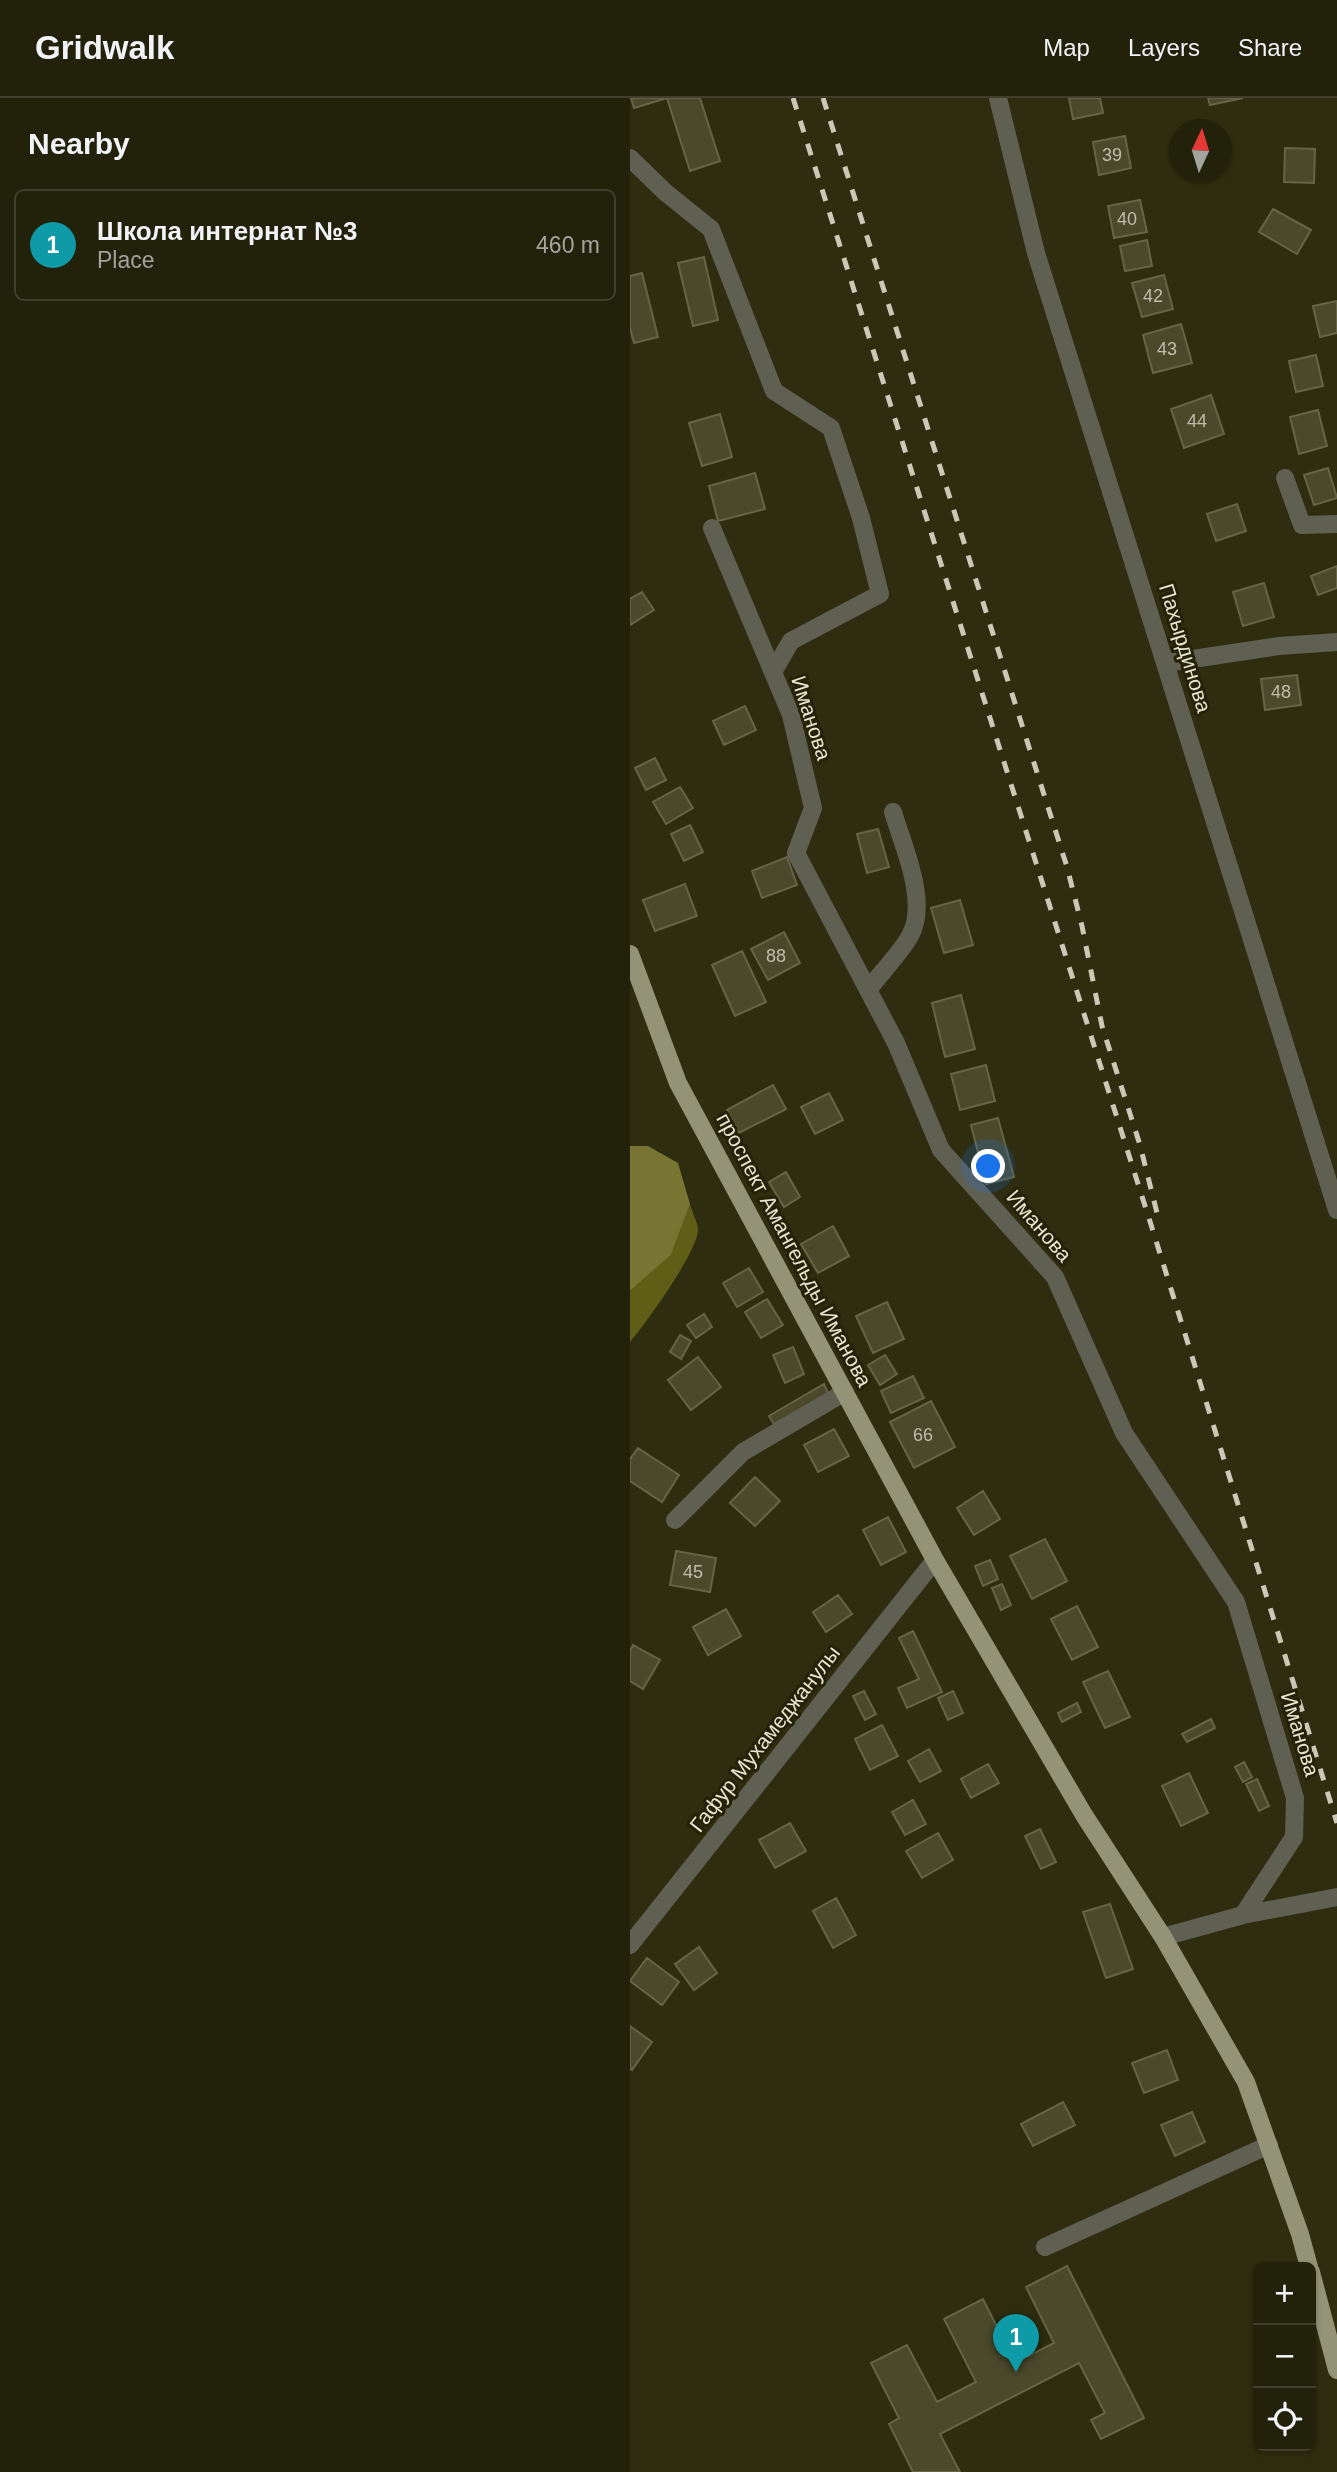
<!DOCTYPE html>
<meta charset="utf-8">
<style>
body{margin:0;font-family:Arial,sans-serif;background:#2e2f19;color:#f1f3f6}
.controls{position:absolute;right:21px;bottom:21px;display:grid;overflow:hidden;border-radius:10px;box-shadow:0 2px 5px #0004}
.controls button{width:63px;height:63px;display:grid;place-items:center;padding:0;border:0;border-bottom:2px solid #3f3f2c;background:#22220b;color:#f1f3f6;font:35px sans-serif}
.compass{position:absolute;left:539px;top:21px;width:63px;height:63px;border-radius:50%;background:#22220b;box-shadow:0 2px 5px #0004;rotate:4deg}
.you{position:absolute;left:359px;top:1069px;width:24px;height:24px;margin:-18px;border:5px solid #fff;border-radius:50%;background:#1a73e8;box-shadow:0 0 0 10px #1a73e833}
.badge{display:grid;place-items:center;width:46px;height:46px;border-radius:50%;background:#b3adf9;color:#fff;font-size:23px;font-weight:700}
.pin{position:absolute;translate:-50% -58px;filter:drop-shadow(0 2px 4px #0008)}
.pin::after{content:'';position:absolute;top:37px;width:24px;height:21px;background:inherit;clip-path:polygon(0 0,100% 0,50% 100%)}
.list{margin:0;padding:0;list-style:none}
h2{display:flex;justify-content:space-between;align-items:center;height:91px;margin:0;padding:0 28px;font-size:30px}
h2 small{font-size:23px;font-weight:400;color:#a2a49d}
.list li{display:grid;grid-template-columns:46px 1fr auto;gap:21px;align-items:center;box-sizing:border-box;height:112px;margin:0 14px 14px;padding:0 14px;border:2px solid #3f3f2c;border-radius:10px}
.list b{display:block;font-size:26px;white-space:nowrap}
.list p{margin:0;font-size:23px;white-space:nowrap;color:#a2a49d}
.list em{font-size:23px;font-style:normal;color:#a2a49d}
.icon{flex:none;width:38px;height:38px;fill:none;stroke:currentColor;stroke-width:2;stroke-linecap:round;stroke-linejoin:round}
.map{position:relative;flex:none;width:707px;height:2374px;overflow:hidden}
header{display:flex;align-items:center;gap:42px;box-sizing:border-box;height:98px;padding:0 35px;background:#22220b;border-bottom:2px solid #3f3f2c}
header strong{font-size:33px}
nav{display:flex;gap:38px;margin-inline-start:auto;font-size:24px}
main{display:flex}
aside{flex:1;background:#22220b}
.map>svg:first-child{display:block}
.forest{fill:#5f5d16}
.water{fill:#777531}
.building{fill:#4a492b;stroke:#656545;stroke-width:2}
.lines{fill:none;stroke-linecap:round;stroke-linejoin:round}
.minor{stroke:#606052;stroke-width:18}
.major{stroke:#939377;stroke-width:18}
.rail{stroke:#c9c9b6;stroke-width:5;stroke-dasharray:12 12;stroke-linecap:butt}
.labels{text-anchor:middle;stroke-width:6;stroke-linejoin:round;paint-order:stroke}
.number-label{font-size:18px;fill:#bebeaa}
.street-label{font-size:21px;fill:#e5e5d4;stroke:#252305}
</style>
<header>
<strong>Gridwalk</strong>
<nav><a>Map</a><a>Layers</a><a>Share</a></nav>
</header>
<main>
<aside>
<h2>Nearby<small></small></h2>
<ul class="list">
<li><span class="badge" style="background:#0f9aa8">1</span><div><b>Школа интернат №3</b><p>Place</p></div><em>460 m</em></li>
</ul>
</aside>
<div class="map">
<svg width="707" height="2374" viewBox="0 0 707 2374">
<rect width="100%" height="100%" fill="#2e2d0f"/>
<path class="forest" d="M60,1106C62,1114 68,1125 68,1132C67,1155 16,1225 0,1244V1193L41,1157Z"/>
<path class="water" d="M0,1048H18L48,1065L60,1106L41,1157L0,1193Z"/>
<path class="building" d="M1,0H37L4,10Z
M37,0H70L90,63L60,73Z
M439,0H470L473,15L443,21Z
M578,0H613L580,7Z
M495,38L501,70L469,77L463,44Z
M655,50L685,51L684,85L654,84Z
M510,102L517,134L484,140L478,108Z
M643,111L681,132L667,156L629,134Z
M517,142L522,168L495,173L490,148Z
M74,159L88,222L63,228L48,165Z
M12,175L28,239L4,245L0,230V178Z
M534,177L543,211L512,219L502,185Z
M707,203V235L690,239L683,208Z
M551,226L562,265L523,275L513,237Z
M686,257L693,288L666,294L659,263Z
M581,297L594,336L554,350L541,311Z
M688,312L697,348L669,356L660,319Z
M90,316L102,359L72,368L59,325Z
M698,370L707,400L684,407L674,377Z
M125,375L135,411L88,423L79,388Z
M607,406L616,433L586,443L577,416Z
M707,468V490L688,497L681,478Z
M634,485L644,519L613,528L603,494Z
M12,494L24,512L0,527V501Z
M667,577L671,607L635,612L631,581Z
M115,608L126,632L94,647L83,623Z
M25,660L36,682L16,692L5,670Z
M50,689L63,710L36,726L23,704Z
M60,727L73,754L54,763L41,736Z
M248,731L259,769L237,775L227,736Z
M157,759L167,787L132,800L122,773Z
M55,786L67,818L25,833L13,802Z
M330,802L343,847L314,855L301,810Z
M154,834L170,865L138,882L121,851Z
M112,853L136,904L105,918L82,867Z
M331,897L345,951L315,959L302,905Z
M356,967L365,1003L330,1012L321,976Z
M143,987L156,1011L109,1035L97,1012Z
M199,995L213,1022L185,1036L171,1009Z
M368,1020L384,1079L356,1086L341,1027Z
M156,1074L170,1099L154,1109L139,1084Z
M203,1128L219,1158L188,1175L171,1146Z
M119,1170L133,1194L107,1209L93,1185Z
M137,1201L153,1227L131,1240L115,1214Z
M257,1204L274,1241L243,1255L226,1218Z
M74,1216L82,1229L66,1240L57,1227Z
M50,1237L61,1243L51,1261L40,1254Z
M163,1249L174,1276L155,1285L143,1257Z
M255,1257L267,1276L250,1287L238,1267Z
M68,1259L91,1289L61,1312L38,1282Z
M283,1278L294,1300L261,1315L251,1293Z
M194,1286L198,1295L144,1326L139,1318Z
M301,1303L325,1349L284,1370L260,1324Z
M204,1331L219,1358L188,1374L174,1347Z
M8,1350L49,1377L32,1404L0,1383V1361Z
M125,1379L150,1403L125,1428L100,1405Z
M353,1393L370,1421L344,1437L327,1410Z
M258,1419L276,1454L251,1467L233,1432Z
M415,1441L437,1483L402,1501L380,1458Z
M46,1453L86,1460L80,1494L40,1487Z
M360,1462L368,1481L353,1488L345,1468Z
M372,1486L381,1507L371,1512L362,1490Z
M208,1497L222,1516L196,1534L183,1514Z
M447,1508L468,1549L442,1562L421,1521Z
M96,1511L111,1538L78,1557L63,1529Z
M283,1533L312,1594L277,1610L268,1590L289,1581L269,1540Z
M3,1547L30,1562L13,1591L0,1583V1553Z
M478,1573L500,1619L475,1630L453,1584Z
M234,1593L246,1616L235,1622L223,1598Z
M323,1593L333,1615L318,1622L308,1600Z
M447,1605L451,1614L432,1624L428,1615Z
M581,1621L585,1630L557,1644L552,1636Z
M252,1627L268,1658L240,1672L225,1641Z
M299,1651L311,1673L290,1684L278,1663Z
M614,1664L622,1679L613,1684L605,1669Z
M358,1666L369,1685L341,1700L331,1681Z
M559,1675L578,1715L551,1728L532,1688Z
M627,1681L639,1708L629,1713L616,1686Z
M283,1702L296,1726L275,1737L262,1714Z
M160,1725L176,1753L145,1770L129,1742Z
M410,1731L426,1764L411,1771L395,1738Z
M308,1735L323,1762L292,1780L276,1753Z
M206,1800L226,1837L203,1850L183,1813Z
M480,1806L503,1871L476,1880L453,1814Z
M69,1849L87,1875L64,1892L45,1866Z
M17,1860L49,1884L32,1907L0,1883Z
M0,1928L22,1944L2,1972L0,1970Z
M537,1952L548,1982L514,1995L502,1965Z
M433,2004L445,2027L403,2048L391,2026Z
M562,2014L575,2044L545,2058L531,2027Z
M437,2168L514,2320L471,2341L461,2322L475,2315L449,2265L310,2336L330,2374H283L259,2326L269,2320L241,2265L277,2247L307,2304L346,2284L314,2221L353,2201L385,2265L424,2245L396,2189Z"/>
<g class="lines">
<path class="minor" d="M368,0L406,155L707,1112
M0,60L35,94L81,131L144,293L201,330L231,420L250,496L161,543L143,574
M655,380L672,427L707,426
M82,430L161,617L183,710L166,755L266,945L311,1052L425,1179L494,1335L606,1504L665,1700L664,1739L613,1817
M536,565L649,548L707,544
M238,892C249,877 274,851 281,836C298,802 273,748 263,714
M45,1422L113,1354L215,1294
M533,1839L613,1817L707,1799
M0,1847L305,1462
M415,2149L639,2047"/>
<path class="major" d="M0,856L48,985L305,1462L454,1717L533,1839L616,1984L670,2136L679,2169
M681,2174L707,2272"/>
<path class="rail" d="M163,0L523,1133L707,1725
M193,0L437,769L452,828L472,928L510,1047L529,1123"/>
</g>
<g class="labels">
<g class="number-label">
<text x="482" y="63">39</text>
<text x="497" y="127">40</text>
<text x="523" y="204">42</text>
<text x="537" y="257">43</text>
<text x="567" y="329">44</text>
<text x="651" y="600">48</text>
<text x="146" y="864">88</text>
<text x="293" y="1343">66</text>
<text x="63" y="1480">45</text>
</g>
<g class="street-label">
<text transform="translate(555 550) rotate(73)" y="7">Пахырдинова</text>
<text transform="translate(181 620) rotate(72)" y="7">Иманова</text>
<text transform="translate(409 1128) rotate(49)" y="7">Иманова</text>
<text transform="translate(164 1152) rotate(62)" y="7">проспект Амангельды Иманова</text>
<text transform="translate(670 1636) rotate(73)" y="7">Иманова</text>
<text transform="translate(135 1641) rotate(-52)" y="7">Гафур Мухамеджанулы</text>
</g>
</g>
</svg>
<div class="controls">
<button>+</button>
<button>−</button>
<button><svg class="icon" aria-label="locate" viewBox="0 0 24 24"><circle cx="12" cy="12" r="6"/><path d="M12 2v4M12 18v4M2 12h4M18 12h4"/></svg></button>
</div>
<svg class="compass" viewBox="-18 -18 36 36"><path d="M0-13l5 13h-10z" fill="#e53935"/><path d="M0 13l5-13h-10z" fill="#a2a49d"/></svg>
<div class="you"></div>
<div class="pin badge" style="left:386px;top:2274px;background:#0f9aa8">1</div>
</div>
</main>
